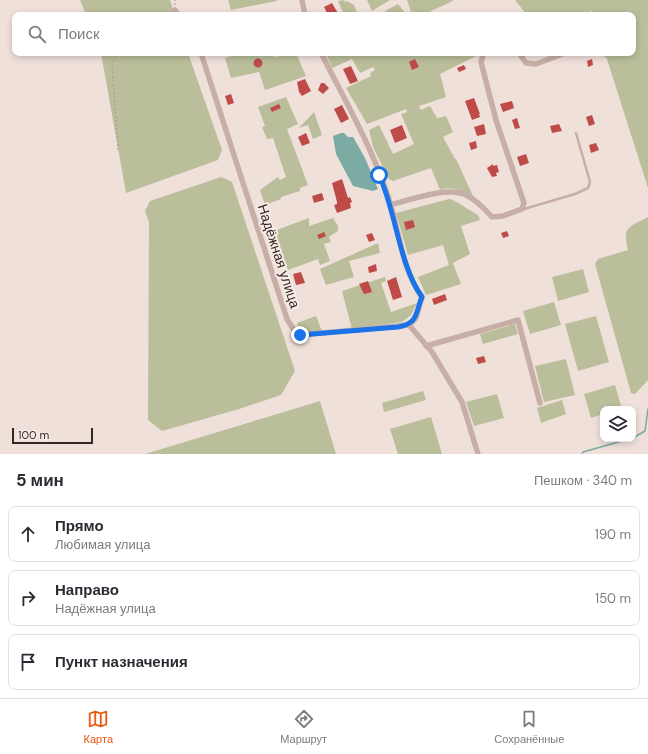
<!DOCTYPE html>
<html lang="ru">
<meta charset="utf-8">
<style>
body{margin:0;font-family:"DM Sans",sans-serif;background:#f2f2f3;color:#2b2b33}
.controls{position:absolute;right:12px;bottom:12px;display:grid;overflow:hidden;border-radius:8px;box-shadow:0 2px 6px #0003}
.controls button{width:36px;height:36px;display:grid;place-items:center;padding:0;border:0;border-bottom:1px solid #e1e1e2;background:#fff;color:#2b2b33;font:20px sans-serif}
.scale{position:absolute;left:12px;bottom:10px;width:81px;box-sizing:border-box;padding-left:4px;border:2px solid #342827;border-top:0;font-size:11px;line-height:14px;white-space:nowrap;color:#342827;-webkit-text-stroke:3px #f8ebe6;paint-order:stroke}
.stop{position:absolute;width:12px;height:12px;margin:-9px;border:3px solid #1a73e8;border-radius:50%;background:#fff}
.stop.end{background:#1a73e8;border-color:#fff;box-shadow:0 1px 4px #0008}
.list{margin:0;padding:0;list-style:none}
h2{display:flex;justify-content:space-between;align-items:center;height:52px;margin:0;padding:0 16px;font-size:17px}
h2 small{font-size:13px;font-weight:400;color:#7c7c81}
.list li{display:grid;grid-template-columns:26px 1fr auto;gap:12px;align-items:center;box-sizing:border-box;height:56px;margin:0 8px 8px;padding:0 8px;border:1px solid #e1e1e2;border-radius:8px}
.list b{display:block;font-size:15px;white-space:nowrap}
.list p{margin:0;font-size:13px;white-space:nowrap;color:#7c7c81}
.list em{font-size:13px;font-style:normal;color:#7c7c81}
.icon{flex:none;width:22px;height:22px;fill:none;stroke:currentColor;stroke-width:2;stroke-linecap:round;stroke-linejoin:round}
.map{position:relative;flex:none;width:648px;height:454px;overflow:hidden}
.search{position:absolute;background:#fff;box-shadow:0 2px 6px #0003;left:12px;right:12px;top:12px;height:44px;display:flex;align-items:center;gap:10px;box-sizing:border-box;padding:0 14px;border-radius:8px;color:#7c7c81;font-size:15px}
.sheet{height:244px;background:#fff}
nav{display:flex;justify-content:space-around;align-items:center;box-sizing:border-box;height:56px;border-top:1px solid #e1e1e2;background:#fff;font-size:11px;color:#7c7c81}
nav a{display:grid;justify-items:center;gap:2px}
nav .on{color:#ea580c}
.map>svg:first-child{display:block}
.green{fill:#babe9b}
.water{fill:#7baba2}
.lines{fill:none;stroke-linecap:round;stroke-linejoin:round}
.stream{stroke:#7baba2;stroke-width:1.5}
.building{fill:#bf4b49}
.path{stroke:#b39891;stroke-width:1;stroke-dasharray:2 2;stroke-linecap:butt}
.lane{stroke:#c7aea7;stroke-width:2.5}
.street{stroke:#c7aea7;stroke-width:5.5}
.route{stroke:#1a73e8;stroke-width:5}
.labels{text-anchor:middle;stroke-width:4;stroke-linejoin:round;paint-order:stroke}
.street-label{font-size:14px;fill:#342827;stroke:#f8ebe6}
</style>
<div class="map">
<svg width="648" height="454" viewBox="0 0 648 454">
<rect width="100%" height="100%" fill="#f0e0da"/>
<path class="green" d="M80,0H170L175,15H86Z
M228,0H277V1L231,10Z
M344,0L345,2L347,1L354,5L358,15H344L338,1Z
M367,0H390L372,11Z
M407,0H452L453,1L422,15H412Z
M515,0H648V188L605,53H633V15H593L592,11L579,15H527Z
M398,4L407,15H387L385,11Z
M101,53H188L222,150L218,160L126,193Z
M240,53H258L259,55L274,53L275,57L296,53L306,76L265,90L259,72L231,78L225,58Z
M328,53H477L478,55L440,74L446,97L419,106L421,110L430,106L437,118L446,116L453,132L443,137L455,159H456L474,198C462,191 454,186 440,190L431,168L393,181L389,179L373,147L369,130L379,125L393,154L414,144L401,114L407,112L406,109L367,124L346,88L371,76L370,73L375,70L373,67L360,73L352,59L332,68L326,54Z
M286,97L298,124L287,129L308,185L300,188V191L281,197V199L265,205L260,190L278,177L280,180L286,177L273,138L267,139L262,127L265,126L258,107Z
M314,112L322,135L313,139L308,125L299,128Z
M221,177L232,182L295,371L281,395L239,409L162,431L148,420L149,222L145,211L150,201Z
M449,199L453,200L478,215L480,220L461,226L470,254L453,263L461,284L426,295L418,277L449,265L443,245L408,255L396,213Z
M648,217V380L635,394L631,393L595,264L598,259L628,250C622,226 628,228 648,217Z
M309,218V226L333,218L338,226V231L329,237L331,242L324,244L330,261L320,265L318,259L288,270L274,231Z
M378,243L380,253L349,261L354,277L326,285L320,269Z
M583,269L589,292L558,301L552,277Z
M385,277L386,281L381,283L391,312L417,303L411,315L402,322L352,329L342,291Z
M554,302L561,325L530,334L523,311Z
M316,316L323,334L301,336L297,323Z
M596,316L609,362L578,371L565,324Z
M515,324L518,334L483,344L480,334Z
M566,359L575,395L544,402L535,366Z
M615,385L622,409H603V414L591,418L584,394Z
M423,391L426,400L384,412L382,403Z
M497,394L504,418L474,426L466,402Z
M562,400L566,414L541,423L537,408Z
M320,401L336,454H145Z
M431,417L442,454H398L390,429Z"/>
<path class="water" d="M341,133H344L348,137H353L365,158L378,189L373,191L353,186L336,154L333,136Z"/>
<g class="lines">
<path class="stream" d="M633,438L645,431L648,409
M582,454L583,452L629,439"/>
</g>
<path class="building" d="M332,3L339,15H328L324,7Z
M253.5 63a4.5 4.5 0 1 1 9 0a4.5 4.5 0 1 1-9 0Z
M415,59L419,67L412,70L409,62Z
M592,59L593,65L588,67L587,61Z
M464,65L466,69L459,72L457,68Z
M351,66L358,81L350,84L343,69Z
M305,79L311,91L302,96L299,92L297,82Z
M321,83H324L329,88L323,94L318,90Z
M231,94L234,103L228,105L225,96Z
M474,98L480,114H479L480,117L472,120L465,101Z
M512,101L514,108L503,112L500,104Z
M279,104L281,108L272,112L270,108Z
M342,105L349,119L341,123L334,109Z
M592,115L595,124L589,126L586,117Z
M517,118L520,128L515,129L512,120Z
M484,124L486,134L477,136L474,127Z
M559,124L562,131L552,133L550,126Z
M402,125L407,138L395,143L390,130Z
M306,133L310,143L302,146L298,137Z
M476,141L477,148L471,150L469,143Z
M596,143L599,150L591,153L589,145Z
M526,154L529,163L520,166L517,157Z
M493,164V166L497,165L499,172L496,173L497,176L492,177L487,168Z
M342,179L348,198L350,197L352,202L350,203L351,208L337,213L334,205L337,204V202L332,183Z
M322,193L324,200L314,203L312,196Z
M413,220L415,227L406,230L404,222Z
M507,231L509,236L503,238L501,233Z
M324,232L326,236L319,239L317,235Z
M372,233L375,240L369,242L366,235Z
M376,264L377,271L369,273L368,267Z
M301,272L305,283L296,285L293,274Z
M396,277L402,297L393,300L387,281Z
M368,281L372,292L364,294L359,284Z
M445,294L447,300L434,305L432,299Z
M484,356L486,362L478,364L476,358Z"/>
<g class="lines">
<path class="path" d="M175,5V0
M118,150L112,65L115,57L120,53"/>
<path class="lane" d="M524,209L575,194L588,188L590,182L576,133"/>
<path class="street" d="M302,0L305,15
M175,10L178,15
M201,53L287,319L294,330L300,335L409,325L416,318L422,297C400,267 399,225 386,190C369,142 344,98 321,53
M519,53L526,63L536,64L565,53
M605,53L606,54
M390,205C410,200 447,186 466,195C476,200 484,208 492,217L503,216L522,209L524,203L496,120L481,62L483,55L486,53
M409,325L432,352L462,402L478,454
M426,346L518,320L540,403"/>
</g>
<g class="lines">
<path class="route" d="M300,335L398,327C419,323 415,313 422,297C399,265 396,211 379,175"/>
</g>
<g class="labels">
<g class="street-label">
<text transform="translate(279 256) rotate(72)" y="5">Надёжная улица</text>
</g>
</g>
</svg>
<div class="controls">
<button><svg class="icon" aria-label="layers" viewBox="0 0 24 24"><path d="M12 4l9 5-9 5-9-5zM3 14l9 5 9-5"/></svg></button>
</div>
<div class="scale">100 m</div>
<div class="stop" style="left:379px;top:175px"></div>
<div class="stop end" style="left:300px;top:335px"></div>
<div class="search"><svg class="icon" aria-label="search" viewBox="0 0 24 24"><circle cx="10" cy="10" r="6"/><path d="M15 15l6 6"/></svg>Поиск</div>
</div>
<section class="sheet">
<h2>5 мин<small>Пешком · 340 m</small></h2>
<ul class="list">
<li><svg class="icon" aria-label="ahead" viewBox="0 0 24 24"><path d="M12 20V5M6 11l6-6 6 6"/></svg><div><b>Прямо</b><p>Любимая улица</p></div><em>190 m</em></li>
<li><svg class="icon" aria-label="right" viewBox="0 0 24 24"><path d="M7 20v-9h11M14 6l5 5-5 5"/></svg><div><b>Направо</b><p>Надёжная улица</p></div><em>150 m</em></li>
<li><svg class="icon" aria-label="arrive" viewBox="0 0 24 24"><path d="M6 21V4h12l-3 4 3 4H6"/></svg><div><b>Пункт назначения</b></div></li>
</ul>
</section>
<nav>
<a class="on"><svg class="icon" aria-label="map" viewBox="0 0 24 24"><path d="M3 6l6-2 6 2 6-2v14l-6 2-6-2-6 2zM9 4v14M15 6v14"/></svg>Карта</a>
<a><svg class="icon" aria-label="directions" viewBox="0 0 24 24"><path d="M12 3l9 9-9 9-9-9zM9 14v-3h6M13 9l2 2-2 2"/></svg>Маршрут</a>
<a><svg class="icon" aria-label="saved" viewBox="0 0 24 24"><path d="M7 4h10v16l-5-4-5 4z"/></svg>Сохранённые</a>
</nav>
